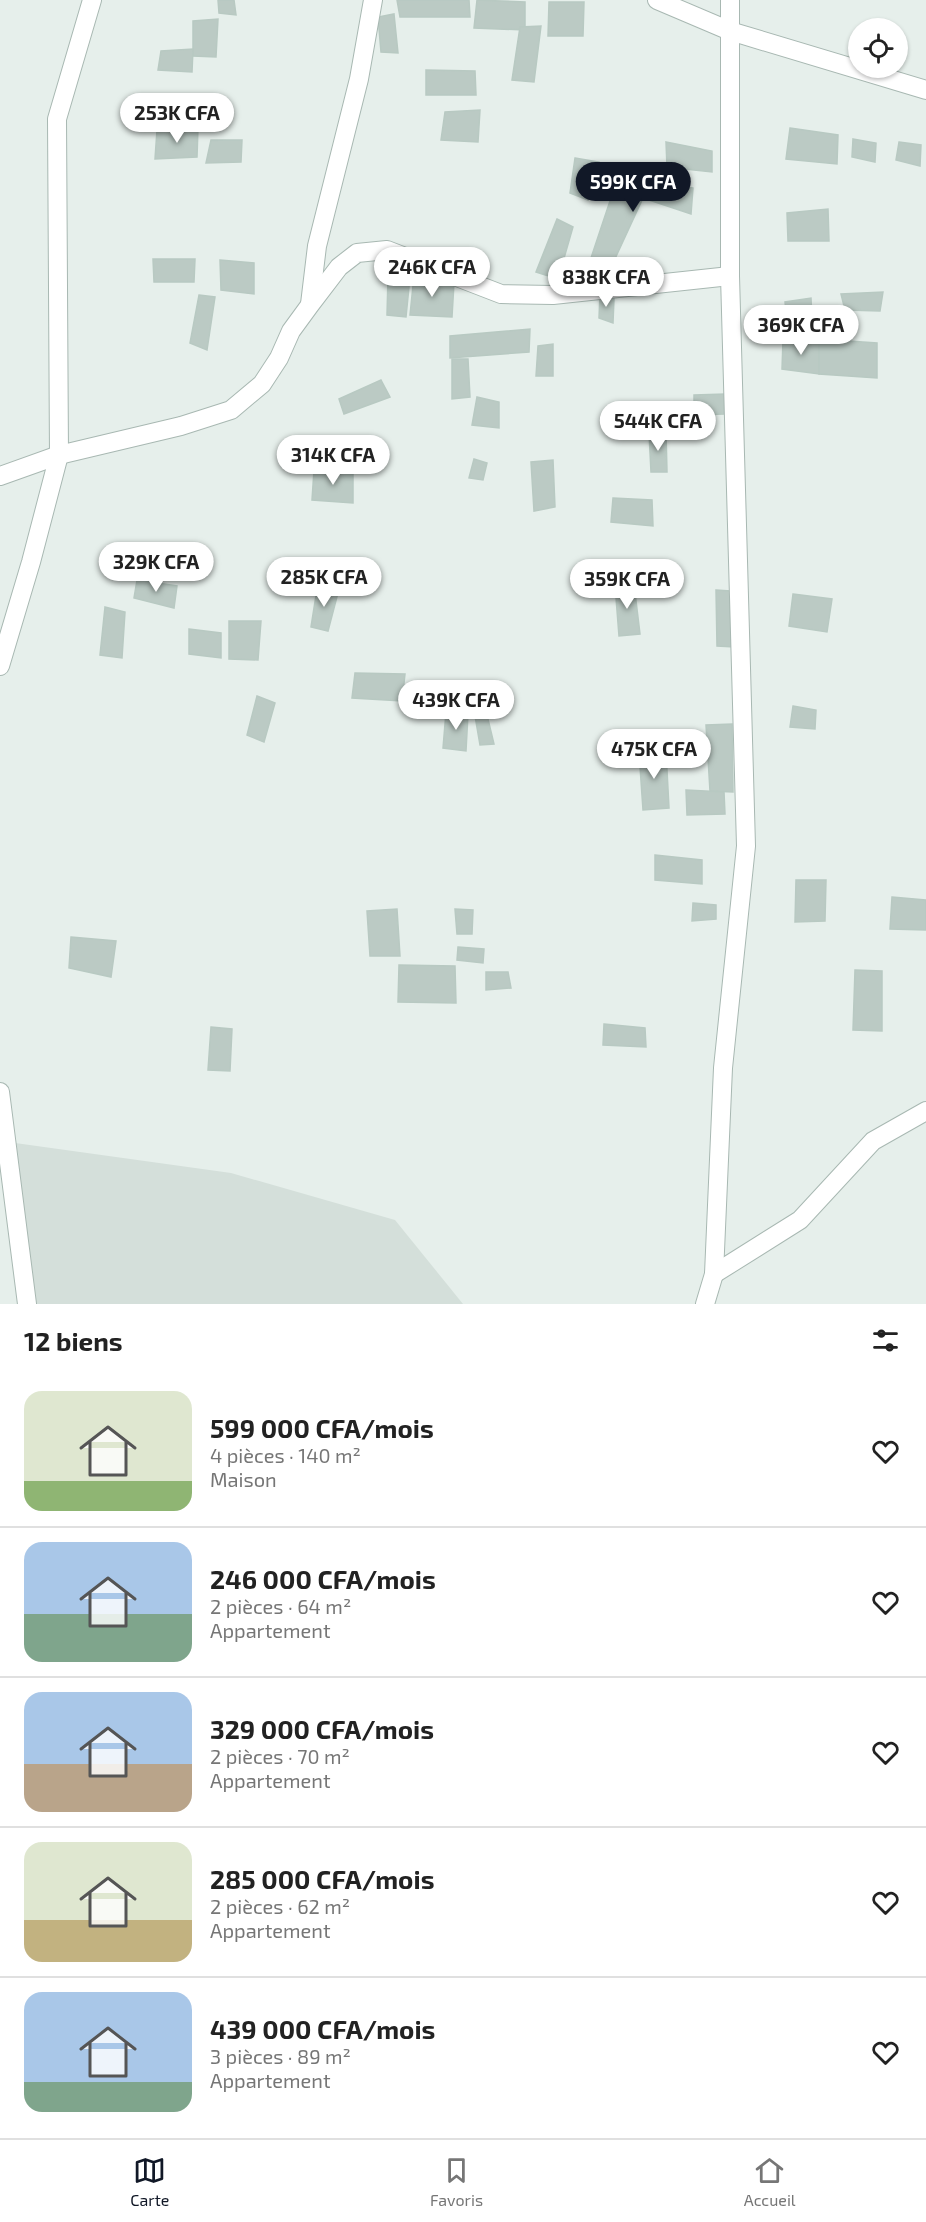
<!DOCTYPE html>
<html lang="fr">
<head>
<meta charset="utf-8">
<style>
	body { margin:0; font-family:"Exo 2",sans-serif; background:#f2f2f2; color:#222; height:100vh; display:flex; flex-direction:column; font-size:22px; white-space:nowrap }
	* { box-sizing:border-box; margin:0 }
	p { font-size:20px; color:#767676 }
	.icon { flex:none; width:33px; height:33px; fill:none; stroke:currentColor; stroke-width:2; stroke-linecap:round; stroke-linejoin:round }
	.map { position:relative; height:1304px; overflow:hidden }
	.panel { display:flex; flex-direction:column; background:#fff; flex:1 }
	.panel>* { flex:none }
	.controls { position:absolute; left:848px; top:18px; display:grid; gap:12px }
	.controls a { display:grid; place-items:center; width:60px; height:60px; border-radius:50%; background:#fff; box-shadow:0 2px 4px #0004; font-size:30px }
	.price { position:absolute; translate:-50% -51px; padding:0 14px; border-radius:21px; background:#fff; color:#222; font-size:20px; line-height:39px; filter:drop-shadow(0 2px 3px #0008) }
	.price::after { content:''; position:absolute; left:50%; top:36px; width:18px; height:14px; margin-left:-9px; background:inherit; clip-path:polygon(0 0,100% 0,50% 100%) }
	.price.selected { background:#111827; color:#fff }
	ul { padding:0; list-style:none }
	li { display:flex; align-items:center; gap:18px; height:150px; padding:0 24px }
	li+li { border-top:2px solid #e0e0e0 }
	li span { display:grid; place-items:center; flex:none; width:168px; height:120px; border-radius:18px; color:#555 }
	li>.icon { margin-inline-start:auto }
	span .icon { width:72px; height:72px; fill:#fffc; stroke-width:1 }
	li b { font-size:26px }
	h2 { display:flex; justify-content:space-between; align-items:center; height:72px; padding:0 24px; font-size:26px }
	.dock { display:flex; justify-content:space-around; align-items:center; height:84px; border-top:2px solid #e0e0e0; background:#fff; font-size:16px; color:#767676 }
	.dock a { display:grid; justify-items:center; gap:3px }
	.dock .selected { color:#111827 }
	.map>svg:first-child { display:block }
	.built { fill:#d4dfda }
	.building { fill:#bbcac4; stroke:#b8c9c2; stroke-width:1.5 }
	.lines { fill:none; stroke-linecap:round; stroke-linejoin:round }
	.minor-casing { stroke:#a8b8b2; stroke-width:20 }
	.minor { stroke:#fff; stroke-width:18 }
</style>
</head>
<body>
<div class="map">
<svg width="926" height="1304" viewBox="0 0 926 1304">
	<rect width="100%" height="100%" fill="#e6efeb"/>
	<path class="built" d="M 8,1142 L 231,1173 L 395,1220 L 463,1304 L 32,1304 Z"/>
	<g class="building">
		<path d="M 218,0 L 234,0 L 236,15 L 219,13 Z"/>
		<path d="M 397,0 L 469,0 L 470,17 L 400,17 Z"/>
		<path d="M 477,0 L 525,2 L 525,30 L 474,28 Z"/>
		<path d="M 549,2 L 584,2 L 583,36 L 548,36 Z"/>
		<path d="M 394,14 L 398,53 L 381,52 L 378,17 Z"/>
		<path d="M 218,19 L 216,57 L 193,56 L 193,21 Z"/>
		<path d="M 541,26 L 534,82 L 512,80 L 520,27 Z"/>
		<path d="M 193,49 L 192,72 L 158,70 L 161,51 Z"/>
		<path d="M 426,70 L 475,71 L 476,95 L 426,95 Z"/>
		<path d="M 480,110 L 478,142 L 441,140 L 445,112 Z"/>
		<path d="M 198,128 L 197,157 L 155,159 L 157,130 Z"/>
		<path d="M 790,128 L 838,135 L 837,164 L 786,159 Z"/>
		<path d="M 853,139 L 876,143 L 875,162 L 852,157 Z"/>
		<path d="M 211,140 L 242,140 L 241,162 L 206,163 Z"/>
		<path d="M 666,142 L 712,151 L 712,172 L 667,167 Z"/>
		<path d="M 899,142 L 921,145 L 920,166 L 896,160 Z"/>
		<path d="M 575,158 L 599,162 L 588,200 L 570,193 Z"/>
		<path d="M 620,171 L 693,188 L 691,214 L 643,198 L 607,276 L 587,270 Z"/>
		<path d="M 828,209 L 829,241 L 788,241 L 787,213 Z"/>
		<path d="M 557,219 L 573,227 L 558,279 L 536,272 Z"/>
		<path d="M 153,259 L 195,259 L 194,282 L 154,282 Z"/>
		<path d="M 220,260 L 254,263 L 254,294 L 221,290 Z"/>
		<path d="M 414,276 L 454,283 L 452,317 L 410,315 Z"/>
		<path d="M 388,277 L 410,277 L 406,317 L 387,315 Z"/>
		<path d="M 883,292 L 880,311 L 845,310 L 841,294 Z"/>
		<path d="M 600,294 L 614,299 L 613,323 L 599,318 Z"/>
		<path d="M 199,295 L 215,297 L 207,350 L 190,343 Z"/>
		<path d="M 811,298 L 812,319 L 787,321 L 785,302 Z"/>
		<path d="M 530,329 L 529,352 L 450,358 L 450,336 Z"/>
		<path d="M 819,339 L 819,374 L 782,369 L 783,340 Z"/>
		<path d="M 819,339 L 877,343 L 877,378 L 819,374 Z"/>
		<path d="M 553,344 L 553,376 L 536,376 L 538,346 Z"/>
		<path d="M 452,359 L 468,359 L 470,397 L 452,399 Z"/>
		<path d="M 381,380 L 390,397 L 344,414 L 339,399 Z"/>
		<path d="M 725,394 L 724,414 L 694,415 L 694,395 Z"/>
		<path d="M 477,397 L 499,402 L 499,428 L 472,425 Z"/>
		<path d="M 637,409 L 647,410 L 647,424 L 637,422 Z"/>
		<path d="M 629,414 L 630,436 L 612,435 L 610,417 Z"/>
		<path d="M 666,431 L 667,472 L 651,472 L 649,433 Z"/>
		<path d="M 474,459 L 487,463 L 483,480 L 469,478 Z"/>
		<path d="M 553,460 L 555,507 L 534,511 L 531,462 Z"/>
		<path d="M 314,470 L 353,472 L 353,503 L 312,500 Z"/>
		<path d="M 613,498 L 652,500 L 653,526 L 611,522 Z"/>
		<path d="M 137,580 L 177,586 L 174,608 L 134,598 Z"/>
		<path d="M 634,584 L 640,634 L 619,636 L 615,585 Z"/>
		<path d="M 317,589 L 339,589 L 328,631 L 311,627 Z"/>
		<path d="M 716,590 L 730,591 L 734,647 L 717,646 Z"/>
		<path d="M 793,594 L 832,599 L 827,632 L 789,626 Z"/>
		<path d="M 105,607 L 125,612 L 122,658 L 100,655 Z"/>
		<path d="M 229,621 L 261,621 L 258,660 L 229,659 Z"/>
		<path d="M 189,629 L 221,633 L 221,658 L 189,654 Z"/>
		<path d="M 355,673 L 405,674 L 402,701 L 352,698 Z"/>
		<path d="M 257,696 L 275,703 L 264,742 L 247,735 Z"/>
		<path d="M 793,706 L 816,710 L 815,729 L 790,727 Z"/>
		<path d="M 446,712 L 468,714 L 466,751 L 443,748 Z"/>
		<path d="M 487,715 L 494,744 L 480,745 L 475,716 Z"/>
		<path d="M 732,724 L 733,792 L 710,791 L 706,725 Z"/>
		<path d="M 666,751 L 669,808 L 643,810 L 639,752 Z"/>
		<path d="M 686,790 L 724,792 L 725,814 L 687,815 Z"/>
		<path d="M 655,855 L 702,860 L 702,884 L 655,880 Z"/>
		<path d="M 796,880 L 826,880 L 825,921 L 795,922 Z"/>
		<path d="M 892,897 L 926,900 L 926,930 L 890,929 Z"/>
		<path d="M 693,903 L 716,905 L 716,919 L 692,921 Z"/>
		<path d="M 397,909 L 400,956 L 370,956 L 367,911 Z"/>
		<path d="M 455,909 L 473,910 L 472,934 L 457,934 Z"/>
		<path d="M 71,937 L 116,941 L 111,977 L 69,968 Z"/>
		<path d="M 458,947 L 484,949 L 483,963 L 457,960 Z"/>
		<path d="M 399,965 L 455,966 L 456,1003 L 398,1002 Z"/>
		<path d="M 855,970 L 882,971 L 882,1031 L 853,1030 Z"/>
		<path d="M 486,972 L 508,972 L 511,988 L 486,990 Z"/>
		<path d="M 604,1024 L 645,1028 L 646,1047 L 603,1045 Z"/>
		<path d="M 211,1027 L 232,1029 L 230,1071 L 208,1070 Z"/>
	</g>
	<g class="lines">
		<g class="minor-casing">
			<g id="minor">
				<path d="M 657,0 L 730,31 L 926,90"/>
				<path d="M 310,304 L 317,246 L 359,79 L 373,0"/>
				<path d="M 0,476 L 59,455 L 181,426 L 231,410 L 262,384 L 279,358 L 291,331 L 310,305 L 339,267 L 357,253 L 387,250 L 501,294 L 553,295 L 730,276"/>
				<path d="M 0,666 L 31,562 L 59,455 L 57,119 L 92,0"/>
				<path d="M 0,1092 L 27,1304"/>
				<path d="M 714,1274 L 800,1220 L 873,1141 L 926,1111"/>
				<path d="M 705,1304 L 714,1274 L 723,1068 L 746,846 L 730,276 L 730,0"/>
			</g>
		</g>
		<use href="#minor" class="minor"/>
	</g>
</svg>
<div class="controls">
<a><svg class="icon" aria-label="locate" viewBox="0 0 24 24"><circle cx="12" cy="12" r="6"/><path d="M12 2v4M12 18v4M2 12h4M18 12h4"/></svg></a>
</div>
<b class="price" style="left:177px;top:144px">253K CFA</b>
<b class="price selected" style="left:633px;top:213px">599K CFA</b>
<b class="price" style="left:432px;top:298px">246K CFA</b>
<b class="price" style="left:606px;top:308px">838K CFA</b>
<b class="price" style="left:801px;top:356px">369K CFA</b>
<b class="price" style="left:658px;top:452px">544K CFA</b>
<b class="price" style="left:333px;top:486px">314K CFA</b>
<b class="price" style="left:156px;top:593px">329K CFA</b>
<b class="price" style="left:324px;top:608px">285K CFA</b>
<b class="price" style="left:627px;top:610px">359K CFA</b>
<b class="price" style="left:456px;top:731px">439K CFA</b>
<b class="price" style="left:654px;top:780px">475K CFA</b>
</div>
<section class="panel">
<h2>12 biens<svg class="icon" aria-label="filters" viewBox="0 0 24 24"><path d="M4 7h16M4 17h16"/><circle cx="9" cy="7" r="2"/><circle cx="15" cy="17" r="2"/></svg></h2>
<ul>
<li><span style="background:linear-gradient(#dfe7d0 75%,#8fb573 0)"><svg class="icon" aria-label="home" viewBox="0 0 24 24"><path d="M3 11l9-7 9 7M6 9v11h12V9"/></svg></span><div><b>599 000 CFA/mois</b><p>4 pièces · 140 m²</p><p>Maison</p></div><svg class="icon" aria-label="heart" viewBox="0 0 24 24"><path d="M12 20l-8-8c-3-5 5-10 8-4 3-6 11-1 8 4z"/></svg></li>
<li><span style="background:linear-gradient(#a9c7e8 60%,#7fa58c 0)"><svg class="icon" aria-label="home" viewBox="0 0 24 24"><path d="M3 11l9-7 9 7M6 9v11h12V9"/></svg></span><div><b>246 000 CFA/mois</b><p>2 pièces · 64 m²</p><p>Appartement</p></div><svg class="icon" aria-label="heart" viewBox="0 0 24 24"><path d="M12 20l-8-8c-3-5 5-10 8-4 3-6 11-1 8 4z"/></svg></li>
<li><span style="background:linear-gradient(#a9c7e8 60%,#b9a48a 0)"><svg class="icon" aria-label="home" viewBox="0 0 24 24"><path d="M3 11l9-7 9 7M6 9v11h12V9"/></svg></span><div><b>329 000 CFA/mois</b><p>2 pièces · 70 m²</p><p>Appartement</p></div><svg class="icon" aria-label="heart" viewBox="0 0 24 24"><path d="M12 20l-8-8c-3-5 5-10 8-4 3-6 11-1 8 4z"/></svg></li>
<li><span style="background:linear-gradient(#dfe7d0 65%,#c2b280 0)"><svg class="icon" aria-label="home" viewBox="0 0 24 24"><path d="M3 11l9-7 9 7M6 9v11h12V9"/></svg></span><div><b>285 000 CFA/mois</b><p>2 pièces · 62 m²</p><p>Appartement</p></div><svg class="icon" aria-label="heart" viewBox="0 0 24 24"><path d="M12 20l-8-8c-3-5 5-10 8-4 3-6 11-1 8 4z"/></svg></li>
<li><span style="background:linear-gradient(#a9c7e8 75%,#7fa58c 0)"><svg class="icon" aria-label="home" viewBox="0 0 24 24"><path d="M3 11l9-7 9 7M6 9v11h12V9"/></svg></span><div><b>439 000 CFA/mois</b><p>3 pièces · 89 m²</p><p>Appartement</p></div><svg class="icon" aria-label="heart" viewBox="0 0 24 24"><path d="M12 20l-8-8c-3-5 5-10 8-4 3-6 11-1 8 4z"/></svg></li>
</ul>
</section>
<nav class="dock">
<a class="selected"><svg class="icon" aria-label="map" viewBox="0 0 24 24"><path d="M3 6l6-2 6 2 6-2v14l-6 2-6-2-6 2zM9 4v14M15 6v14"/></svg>Carte</a>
<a><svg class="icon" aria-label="saved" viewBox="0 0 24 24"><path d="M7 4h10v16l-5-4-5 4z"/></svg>Favoris</a>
<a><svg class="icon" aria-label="home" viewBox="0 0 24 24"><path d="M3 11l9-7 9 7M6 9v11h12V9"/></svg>Accueil</a>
</nav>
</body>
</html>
